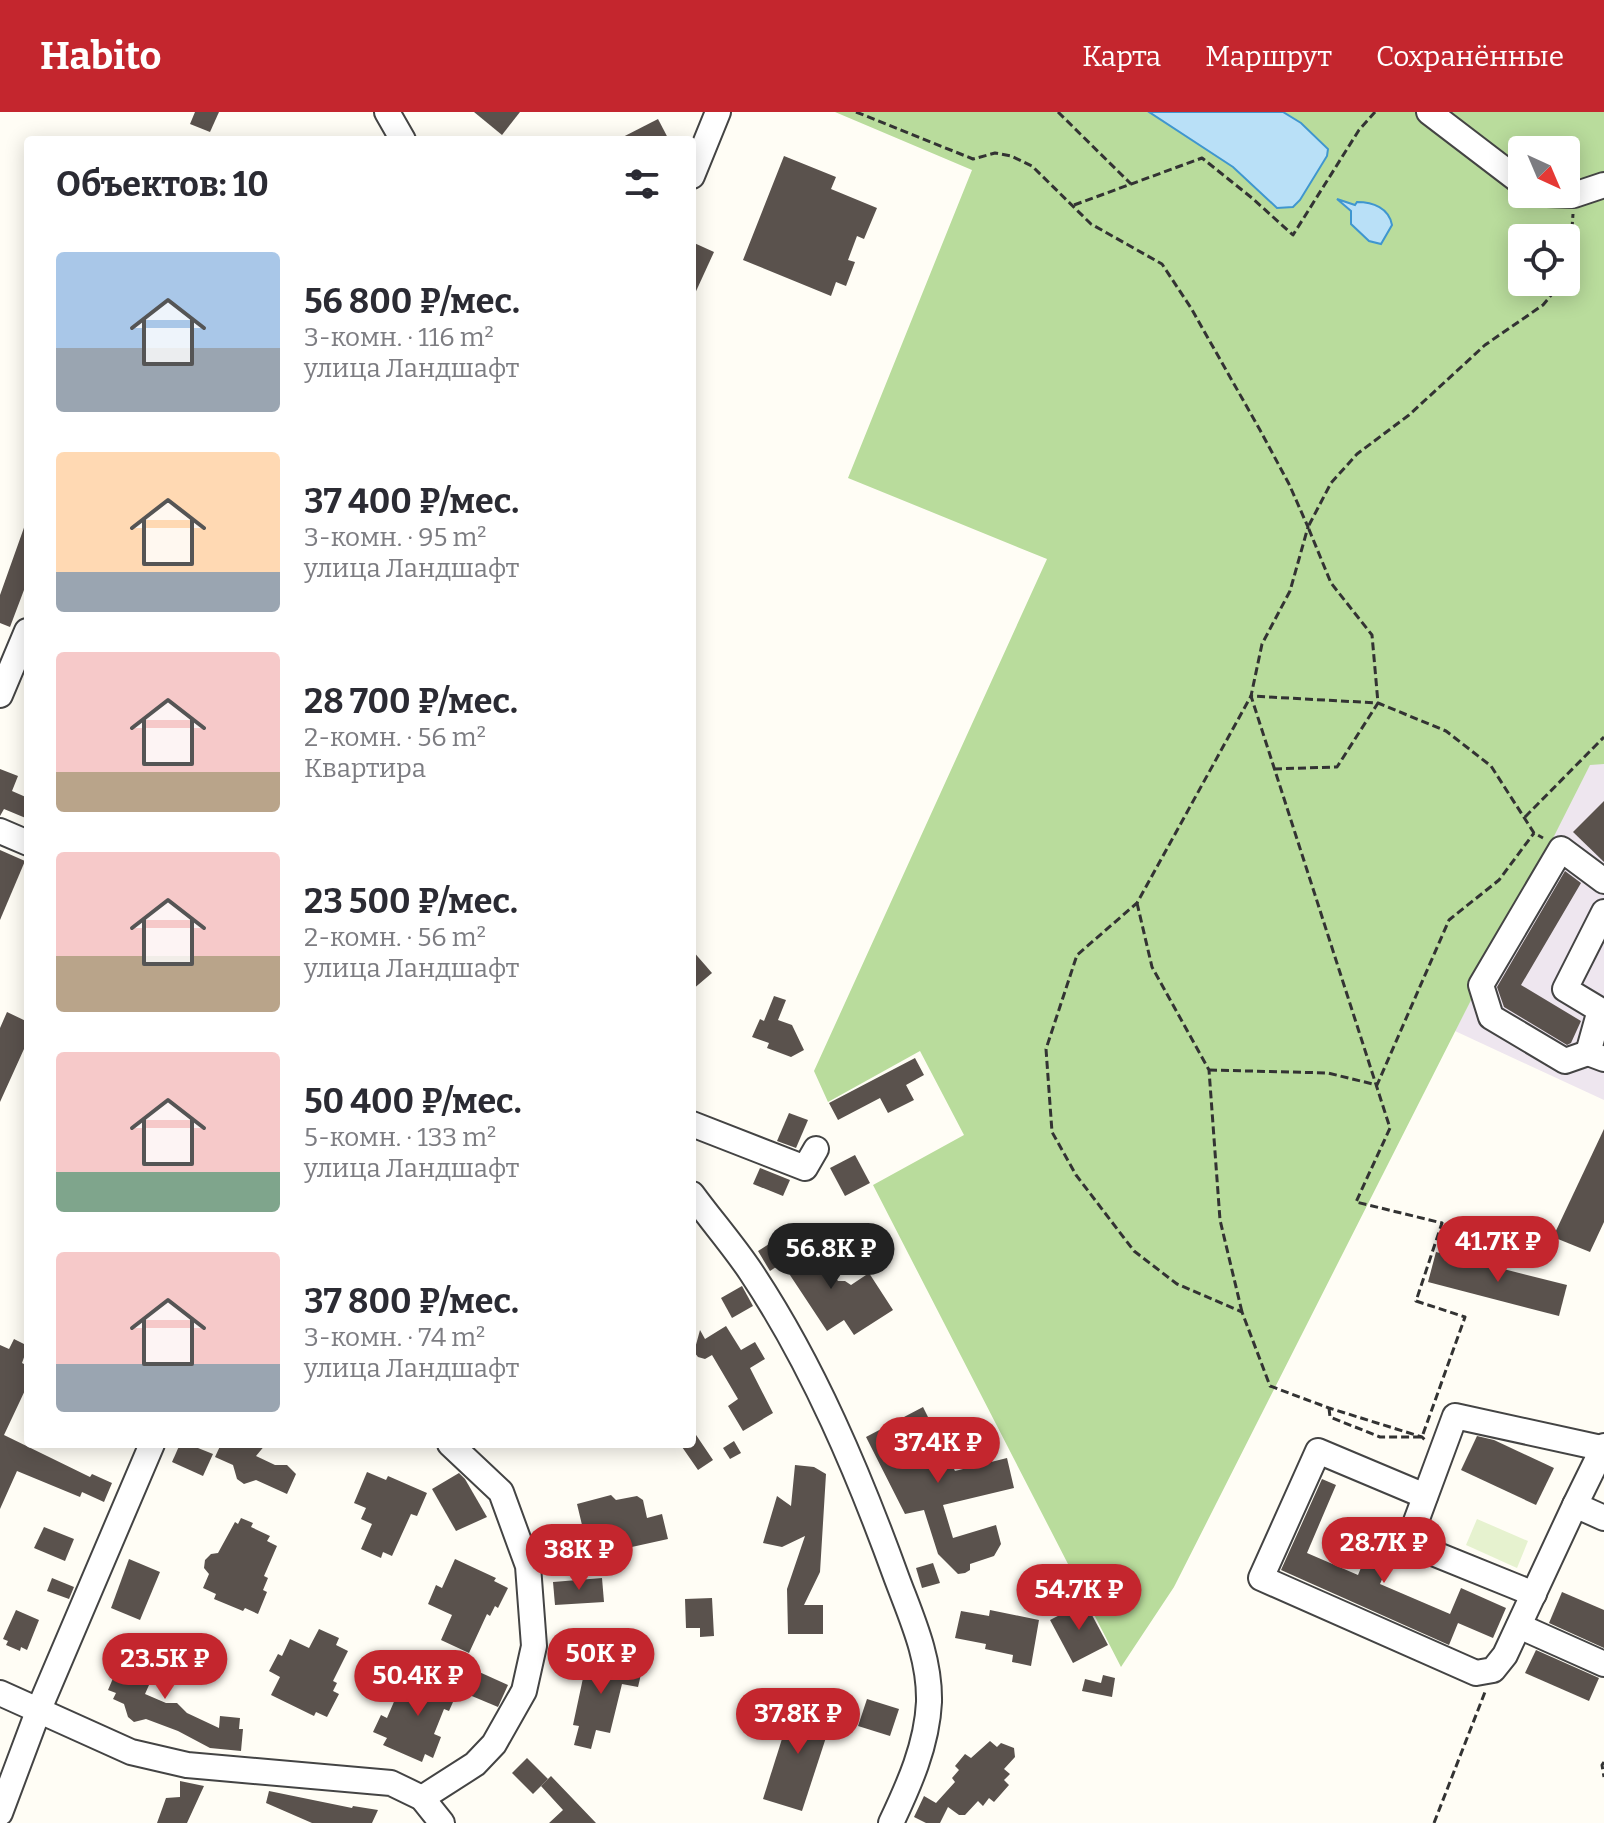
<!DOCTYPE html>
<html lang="ru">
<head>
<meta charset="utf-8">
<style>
	body { margin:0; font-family:Bitter,serif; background:#f7f7f7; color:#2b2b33; height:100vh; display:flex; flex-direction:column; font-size:30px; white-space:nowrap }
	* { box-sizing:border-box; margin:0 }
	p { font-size:26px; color:#7c7c81 }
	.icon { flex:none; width:44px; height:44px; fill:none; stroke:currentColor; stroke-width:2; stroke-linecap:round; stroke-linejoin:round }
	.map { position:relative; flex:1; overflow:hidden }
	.sheet { position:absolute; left:24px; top:24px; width:672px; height:1312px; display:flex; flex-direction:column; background:#fff; border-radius:8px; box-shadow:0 4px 20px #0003 }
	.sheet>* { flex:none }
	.needle { width:52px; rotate:136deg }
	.controls { position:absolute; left:1508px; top:24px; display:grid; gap:16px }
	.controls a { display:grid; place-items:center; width:72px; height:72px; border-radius:8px; background:#fff; box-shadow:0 4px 20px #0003; font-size:40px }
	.price { position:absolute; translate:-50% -68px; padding:0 18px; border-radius:28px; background:#c4262e; color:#fff; font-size:26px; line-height:52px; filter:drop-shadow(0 2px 4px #0008) }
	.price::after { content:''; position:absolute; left:50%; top:48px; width:24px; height:18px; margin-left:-12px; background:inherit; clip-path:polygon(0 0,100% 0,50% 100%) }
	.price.selected { background:#222; color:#fff }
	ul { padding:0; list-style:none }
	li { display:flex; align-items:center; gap:24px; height:200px; padding:0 32px }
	li span { display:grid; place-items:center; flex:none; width:224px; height:160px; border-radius:8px; color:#555 }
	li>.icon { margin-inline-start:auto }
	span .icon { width:96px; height:96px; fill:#fffc; stroke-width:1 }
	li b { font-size:34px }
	h2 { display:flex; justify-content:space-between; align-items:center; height:96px; padding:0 32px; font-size:34px }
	header { display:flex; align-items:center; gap:48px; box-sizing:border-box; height:112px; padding:0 40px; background:#c4262e; color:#fff }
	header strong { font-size:38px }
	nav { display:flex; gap:44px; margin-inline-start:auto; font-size:28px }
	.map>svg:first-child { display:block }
	.industrial { fill:#eee6ef }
	.forest { fill:#b9dc9c; fill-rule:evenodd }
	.pitch { fill:#e6f2cf }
	.water { fill:#b9e0f7; stroke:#3f96cf; stroke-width:2 }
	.building { fill:#5a524d }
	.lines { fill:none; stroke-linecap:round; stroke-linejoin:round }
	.minor-casing { stroke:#444; stroke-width:28 }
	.path { stroke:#333; stroke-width:3; stroke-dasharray:8 4; stroke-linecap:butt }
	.minor { stroke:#fff; stroke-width:24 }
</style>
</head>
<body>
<header>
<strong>Habito</strong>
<nav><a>Карта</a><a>Маршрут</a><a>Сохранённые</a></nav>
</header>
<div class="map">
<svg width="1604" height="1711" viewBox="0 0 1604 1711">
	<rect width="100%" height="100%" fill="#fffdf5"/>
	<path class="industrial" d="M 1590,652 L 1604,652 L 1604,988 L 1455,919 Z"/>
	<path class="forest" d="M 835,0 L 1604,0 L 1604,652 L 1590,653 L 1174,1475 L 1121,1555 L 873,1073 L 964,1023 L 920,939 L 828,990 L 814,959 L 1047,447 L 848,366 L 972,58 ZM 1522,38 L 1566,38 L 1566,82 L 1522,82 ZM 1522,126 L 1566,126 L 1566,170 L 1522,170 Z"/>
	<path class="pitch" d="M 1477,1407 L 1528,1429 L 1517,1456 L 1466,1433 Z"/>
	<g class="water">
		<path d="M 1149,0 L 1283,0 L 1301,11 L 1328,37 L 1327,44 L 1300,88 L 1293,95 L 1277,96 L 1233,55 Z"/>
		<path d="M 1337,87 L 1355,93 L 1357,90 C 1373,90 1389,96 1392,113 L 1381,132 L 1369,129 L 1351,112 L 1351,99 Z"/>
	</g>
	<g class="building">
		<path d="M 195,0 L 219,0 L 210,20 L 190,12 Z"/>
		<path d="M 474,0 L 520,0 L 502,23 Z"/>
		<path d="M 658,7 L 669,28 L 617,28 Z"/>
		<path d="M 784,44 L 836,65 L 831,77 L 877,96 L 864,127 L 857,124 L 848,148 L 855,150 L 846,174 L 836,170 L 831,184 L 743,148 Z"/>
		<path d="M 692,130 L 714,140 L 692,188 Z"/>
		<path d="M 26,410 L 28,479 L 24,478 L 10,515 L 0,511 L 0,483 Z"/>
		<path d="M 0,657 L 18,664 L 12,679 L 28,686 L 28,707 L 4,697 L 0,704 Z"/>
		<path d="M 1604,689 L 1604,750 L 1573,720 Z"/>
		<path d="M 0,738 L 25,749 L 0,808 Z"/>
		<path d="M 1565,759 L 1581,771 L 1521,873 L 1581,909 L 1571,931 L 1567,933 L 1504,895 L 1497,875 Z"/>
		<path d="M 692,838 L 712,861 L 692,878 Z"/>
		<path d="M 774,884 L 786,888 L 778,908 L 792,913 L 804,938 L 791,945 L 767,936 L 769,931 L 752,925 L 760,907 L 764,909 Z"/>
		<path d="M 7,900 L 28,910 L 28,939 L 24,937 L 0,990 L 0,916 Z"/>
		<path d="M 915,946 L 924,963 L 906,973 L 914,988 L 888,1001 L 880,986 L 838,1008 L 829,991 Z"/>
		<path d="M 789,1001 L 808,1008 L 796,1036 L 777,1029 Z"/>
		<path d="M 1604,1017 L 1604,1110 L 1590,1140 L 1553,1125 Z"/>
		<path d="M 855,1043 L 870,1071 L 845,1084 L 830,1056 Z"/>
		<path d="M 760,1056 L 790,1068 L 783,1084 L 753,1072 Z"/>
		<path d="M 780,1125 L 801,1157 L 821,1144 L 838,1169 L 845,1169 L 851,1173 L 869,1161 L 893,1198 L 854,1223 L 844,1208 L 827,1219 L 782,1151 L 770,1159 L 758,1139 Z"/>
		<path d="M 1436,1140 L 1567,1173 L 1559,1204 L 1428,1170 Z"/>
		<path d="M 742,1174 L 753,1194 L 732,1206 L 721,1186 Z"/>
		<path d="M 726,1214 L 741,1238 L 755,1230 L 765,1247 L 750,1256 L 773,1301 L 743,1319 L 728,1294 L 738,1287 L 712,1243 L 705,1247 L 698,1245 L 694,1240 L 700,1218 L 705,1227 Z"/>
		<path d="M 14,1227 L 28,1234 L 22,1251 L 28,1254 L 28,1272 L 4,1323 L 90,1365 L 92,1362 L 112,1371 L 104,1390 L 82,1380 L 80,1385 L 17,1359 L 0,1397 L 0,1233 L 9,1237 Z"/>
		<path d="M 923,1295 L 955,1359 L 1007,1346 L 1014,1376 L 943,1393 L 953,1426 L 996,1413 L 1001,1432 L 994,1444 L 970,1452 L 970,1458 L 965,1461 L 958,1462 L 938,1442 L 924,1398 L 905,1402 L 866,1325 Z"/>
		<path d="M 692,1317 L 713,1348 L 698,1358 L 680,1332 L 692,1332 Z"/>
		<path d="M 1477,1324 L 1494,1328 L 1554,1356 L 1536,1393 L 1461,1358 Z"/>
		<path d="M 734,1329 L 741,1341 L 730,1347 L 723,1336 Z"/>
		<path d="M 180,1332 L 188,1332 L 213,1342 L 203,1364 L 172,1350 Z"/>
		<path d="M 221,1332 L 266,1332 L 256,1344 L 275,1353 L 287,1353 L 296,1362 L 287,1382 L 256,1368 L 244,1372 L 237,1367 L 233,1353 L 215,1345 Z"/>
		<path d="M 795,1353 L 814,1355 L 826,1362 L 820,1460 L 804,1493 L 823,1493 L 823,1522 L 788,1522 L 787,1477 L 805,1424 L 782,1435 L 763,1431 L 777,1384 L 791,1394 Z"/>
		<path d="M 367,1360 L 386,1368 L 388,1364 L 427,1381 L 417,1404 L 411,1402 L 392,1444 L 383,1440 L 381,1446 L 361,1437 L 372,1412 L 361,1407 L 366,1396 L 354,1391 Z"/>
		<path d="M 459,1361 L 465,1367 L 487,1405 L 456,1419 L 432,1377 Z"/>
		<path d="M 1322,1367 L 1336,1373 L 1307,1441 L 1358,1463 L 1372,1429 L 1395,1438 L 1380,1472 L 1450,1502 L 1461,1476 L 1506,1496 L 1493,1526 L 1458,1511 L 1449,1533 L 1281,1458 Z"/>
		<path d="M 611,1383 L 616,1388 L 637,1384 L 643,1388 L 647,1406 L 662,1402 L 668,1427 L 600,1442 L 594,1419 L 589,1420 L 587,1412 L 582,1413 L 577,1392 Z"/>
		<path d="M 241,1406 L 253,1411 L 251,1415 L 270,1424 L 267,1429 L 277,1434 L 264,1464 L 268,1466 L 263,1478 L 267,1480 L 258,1502 L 245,1496 L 243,1499 L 214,1487 L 216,1482 L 203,1476 L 209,1462 L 204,1456 L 205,1448 L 211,1442 L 218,1441 L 235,1410 L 238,1412 Z"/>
		<path d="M 44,1415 L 74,1427 L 65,1449 L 34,1436 Z"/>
		<path d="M 129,1447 L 160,1460 L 140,1508 L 111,1496 Z"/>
		<path d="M 455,1447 L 496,1466 L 494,1469 L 508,1476 L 498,1496 L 495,1494 L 490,1504 L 487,1502 L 469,1541 L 441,1528 L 452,1503 L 428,1492 L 436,1473 L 442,1476 Z"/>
		<path d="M 933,1451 L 940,1471 L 922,1476 L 916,1456 Z"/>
		<path d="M 52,1466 L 74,1475 L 69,1487 L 47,1479 Z"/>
		<path d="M 602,1466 L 604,1490 L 555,1493 L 553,1470 Z"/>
		<path d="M 1562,1480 L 1604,1498 L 1604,1536 L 1549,1511 Z"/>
		<path d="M 712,1486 L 714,1524 L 700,1525 L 700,1516 L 686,1516 L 685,1487 Z"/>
		<path d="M 1085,1490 L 1108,1533 L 1073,1551 L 1050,1508 Z"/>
		<path d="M 16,1498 L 39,1508 L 27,1538 L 21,1535 L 20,1539 L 6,1533 L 8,1529 L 3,1527 Z"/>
		<path d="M 990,1498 L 1039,1508 L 1031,1554 L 1012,1550 L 1013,1543 L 985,1537 L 986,1532 L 955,1526 L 961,1499 L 989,1504 Z"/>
		<path d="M 319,1517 L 339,1526 L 336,1533 L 348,1539 L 333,1569 L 337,1571 L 333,1579 L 339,1582 L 327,1605 L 316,1600 L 314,1604 L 271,1583 L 280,1565 L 269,1559 L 278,1542 L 282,1544 L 290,1527 L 309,1536 Z"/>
		<path d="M 132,1522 L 156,1533 L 153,1540 L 162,1544 L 145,1582 L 166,1591 L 177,1591 L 187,1601 L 219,1616 L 220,1604 L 240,1606 L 239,1617 L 243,1617 L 241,1639 L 210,1636 L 178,1619 L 146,1607 L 134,1610 L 128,1605 L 124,1592 L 113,1587 L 116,1581 L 108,1578 Z"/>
		<path d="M 589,1538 L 614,1543 L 612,1551 L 642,1558 L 638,1575 L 622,1572 L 610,1621 L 596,1618 L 591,1637 L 574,1633 L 579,1614 L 573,1613 Z"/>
		<path d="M 1536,1538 L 1599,1566 L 1589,1589 L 1525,1561 Z"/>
		<path d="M 432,1559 L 461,1572 L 449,1599 L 444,1597 L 434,1622 L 441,1625 L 433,1646 L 425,1642 L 422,1650 L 383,1633 L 387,1626 L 373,1620 L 381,1603 L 387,1606 L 399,1578 L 420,1587 Z"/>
		<path d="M 477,1559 L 508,1573 L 498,1595 L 467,1582 Z"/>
		<path d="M 1103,1563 L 1115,1566 L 1112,1585 L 1082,1579 L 1085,1567 L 1101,1571 Z"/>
		<path d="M 867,1587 L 899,1597 L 890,1624 L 858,1614 Z"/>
		<path d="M 794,1589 L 834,1601 L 802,1699 L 763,1687 Z"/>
		<path d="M 990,1629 L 997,1635 L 1001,1631 L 1014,1636 L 1015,1645 L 1004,1657 L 1010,1662 L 1004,1668 L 1009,1673 L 994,1690 L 989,1686 L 983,1694 L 978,1689 L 965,1703 L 959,1703 L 948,1695 L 940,1711 L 926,1711 L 914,1705 L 924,1684 L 936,1691 L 955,1670 L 952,1666 L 959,1658 L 955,1654 L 965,1642 L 971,1646 Z"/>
		<path d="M 527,1646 L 548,1667 L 533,1682 L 512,1661 Z"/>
		<path d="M 551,1664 L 596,1711 L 549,1711 L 563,1698 L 541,1674 Z"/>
		<path d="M 180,1669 L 204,1674 L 187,1711 L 157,1711 L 166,1686 L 180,1685 Z"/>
		<path d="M 269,1679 L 352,1696 L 353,1694 L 378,1698 L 372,1711 L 312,1711 L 266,1691 Z"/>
	</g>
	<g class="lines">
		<g class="minor-casing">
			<g id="minor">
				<path d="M 387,0 L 403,28"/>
				<path d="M 1429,0 L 1522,71"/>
				<path d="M 692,64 L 718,0"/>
				<path d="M 1547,82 L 1574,83 L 1604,73"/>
				<path d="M 0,583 L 27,519"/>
				<path d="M 0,719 L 28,731"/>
				<path d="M 1604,800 L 1565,877 L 1600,898 L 1588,941 L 1604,947"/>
				<path d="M 1588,941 L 1565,949 L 1491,905 L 1481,873 L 1561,737 L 1604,769"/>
				<path d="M 692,1012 L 805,1056 L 816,1037"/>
				<path d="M 692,1082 C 711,1108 733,1133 751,1160 C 813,1253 859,1362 897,1467 C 912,1507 930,1546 929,1590 C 927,1633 909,1673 891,1711"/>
				<path d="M 1604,1334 L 1575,1393 L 1604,1406"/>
				<path d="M 1425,1384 L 1318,1339 L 1261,1466 L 1476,1561 L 1493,1558 L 1505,1543 L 1575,1393"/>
				<path d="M 1534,1482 L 1408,1431 L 1455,1304 L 1601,1336"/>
				<path d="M 1519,1514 L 1604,1552"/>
				<path d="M 0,1581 L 131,1640 L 187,1653 L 391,1671 L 422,1686 L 442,1711"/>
				<path d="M 422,1686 L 475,1652 L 494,1632 L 524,1579 L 534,1534 L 528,1454 L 501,1380 L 450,1332"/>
				<path d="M 0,1701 L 39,1597 L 152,1332"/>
			</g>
		</g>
		<g class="path">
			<path d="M 856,0 L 973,47 L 995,41 L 1011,44 L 1032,54 L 1091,112 L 1162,152 L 1191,196 L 1260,318 L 1289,372 L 1308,415 L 1290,479 L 1262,532 L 1251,584 L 1137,791 L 1077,843 L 1046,937 L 1052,1020 L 1076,1063 L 1134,1139 L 1177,1172 L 1242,1200 L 1270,1274 L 1329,1296 L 1422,1325 L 1427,1330"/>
			<path d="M 1058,0 L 1131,72"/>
			<path d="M 1074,93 L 1202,46 L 1252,86 L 1293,123 L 1359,18 L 1375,0"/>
			<path d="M 1566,165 L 1569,160 L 1573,102"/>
			<path d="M 1274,657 L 1337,655 L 1378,591 L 1372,523 L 1331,471 L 1308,415 L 1331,371 L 1357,342 L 1409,303 L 1485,233 L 1543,193 L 1562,170"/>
			<path d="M 1525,705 L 1604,625"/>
			<path d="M 1137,791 L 1152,855 L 1209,958 L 1220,1108 L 1242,1200"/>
			<path d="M 1209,958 L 1328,961 L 1377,973 L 1449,808 L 1499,768 L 1534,721"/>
			<path d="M 1329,1296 L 1330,1305 L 1380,1325 L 1422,1325 L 1465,1205 L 1416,1189 L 1442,1111 L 1356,1090 L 1390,1016 L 1251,584 L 1378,591 L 1446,619 L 1491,654 L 1534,721 L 1543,726"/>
			<path d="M 1604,1650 L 1602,1653 L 1604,1665"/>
			<path d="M 1434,1711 L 1485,1580"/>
		</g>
		<use href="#minor" class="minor"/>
	</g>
</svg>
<div class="controls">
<a><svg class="needle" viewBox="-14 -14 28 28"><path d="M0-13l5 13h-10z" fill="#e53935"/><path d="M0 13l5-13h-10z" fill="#7c7c81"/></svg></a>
<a><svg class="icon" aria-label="locate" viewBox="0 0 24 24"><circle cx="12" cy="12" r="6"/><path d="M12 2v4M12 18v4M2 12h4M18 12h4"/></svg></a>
</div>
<b class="price" style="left:1498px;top:1172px">41.7K ₽</b>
<b class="price selected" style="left:831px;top:1179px">56.8K ₽</b>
<b class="price" style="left:938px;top:1373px">37.4K ₽</b>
<b class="price" style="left:1384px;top:1473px">28.7K ₽</b>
<b class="price" style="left:579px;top:1480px">38K ₽</b>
<b class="price" style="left:1079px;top:1520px">54.7K ₽</b>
<b class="price" style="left:601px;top:1584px">50K ₽</b>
<b class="price" style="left:165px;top:1589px">23.5K ₽</b>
<b class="price" style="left:418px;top:1606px">50.4K ₽</b>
<b class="price" style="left:798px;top:1644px">37.8K ₽</b>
<section class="sheet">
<h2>Объектов: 10<svg class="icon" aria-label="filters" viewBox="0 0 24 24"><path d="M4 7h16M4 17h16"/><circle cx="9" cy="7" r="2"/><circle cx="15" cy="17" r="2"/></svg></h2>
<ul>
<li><span style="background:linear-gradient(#a9c7e8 60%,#9aa5b1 0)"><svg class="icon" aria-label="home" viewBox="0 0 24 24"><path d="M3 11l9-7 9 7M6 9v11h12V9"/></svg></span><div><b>56 800 ₽/мес.</b><p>3-комн. · 116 m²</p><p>улица Ландшафт</p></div></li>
<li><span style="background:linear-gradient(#ffd9b3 75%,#9aa5b1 0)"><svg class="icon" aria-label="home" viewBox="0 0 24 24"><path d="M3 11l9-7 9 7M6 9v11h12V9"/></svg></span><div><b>37 400 ₽/мес.</b><p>3-комн. · 95 m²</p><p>улица Ландшафт</p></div></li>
<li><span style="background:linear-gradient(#f6c9c9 75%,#b9a48a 0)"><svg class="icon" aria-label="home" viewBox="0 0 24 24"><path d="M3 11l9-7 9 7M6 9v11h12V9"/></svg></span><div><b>28 700 ₽/мес.</b><p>2-комн. · 56 m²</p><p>Квартира</p></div></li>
<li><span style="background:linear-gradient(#f6c9c9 65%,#b9a48a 0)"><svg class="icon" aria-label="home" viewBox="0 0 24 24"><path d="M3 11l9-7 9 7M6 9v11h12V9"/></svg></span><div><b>23 500 ₽/мес.</b><p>2-комн. · 56 m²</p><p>улица Ландшафт</p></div></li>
<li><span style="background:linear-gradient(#f6c9c9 75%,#7fa58c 0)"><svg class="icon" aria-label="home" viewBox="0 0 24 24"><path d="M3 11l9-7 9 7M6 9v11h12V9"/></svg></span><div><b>50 400 ₽/мес.</b><p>5-комн. · 133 m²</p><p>улица Ландшафт</p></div></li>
<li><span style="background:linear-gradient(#f6c9c9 70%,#9aa5b1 0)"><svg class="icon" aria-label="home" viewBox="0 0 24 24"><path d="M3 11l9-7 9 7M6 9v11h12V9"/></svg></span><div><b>37 800 ₽/мес.</b><p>3-комн. · 74 m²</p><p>улица Ландшафт</p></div></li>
</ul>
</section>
</div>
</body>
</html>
